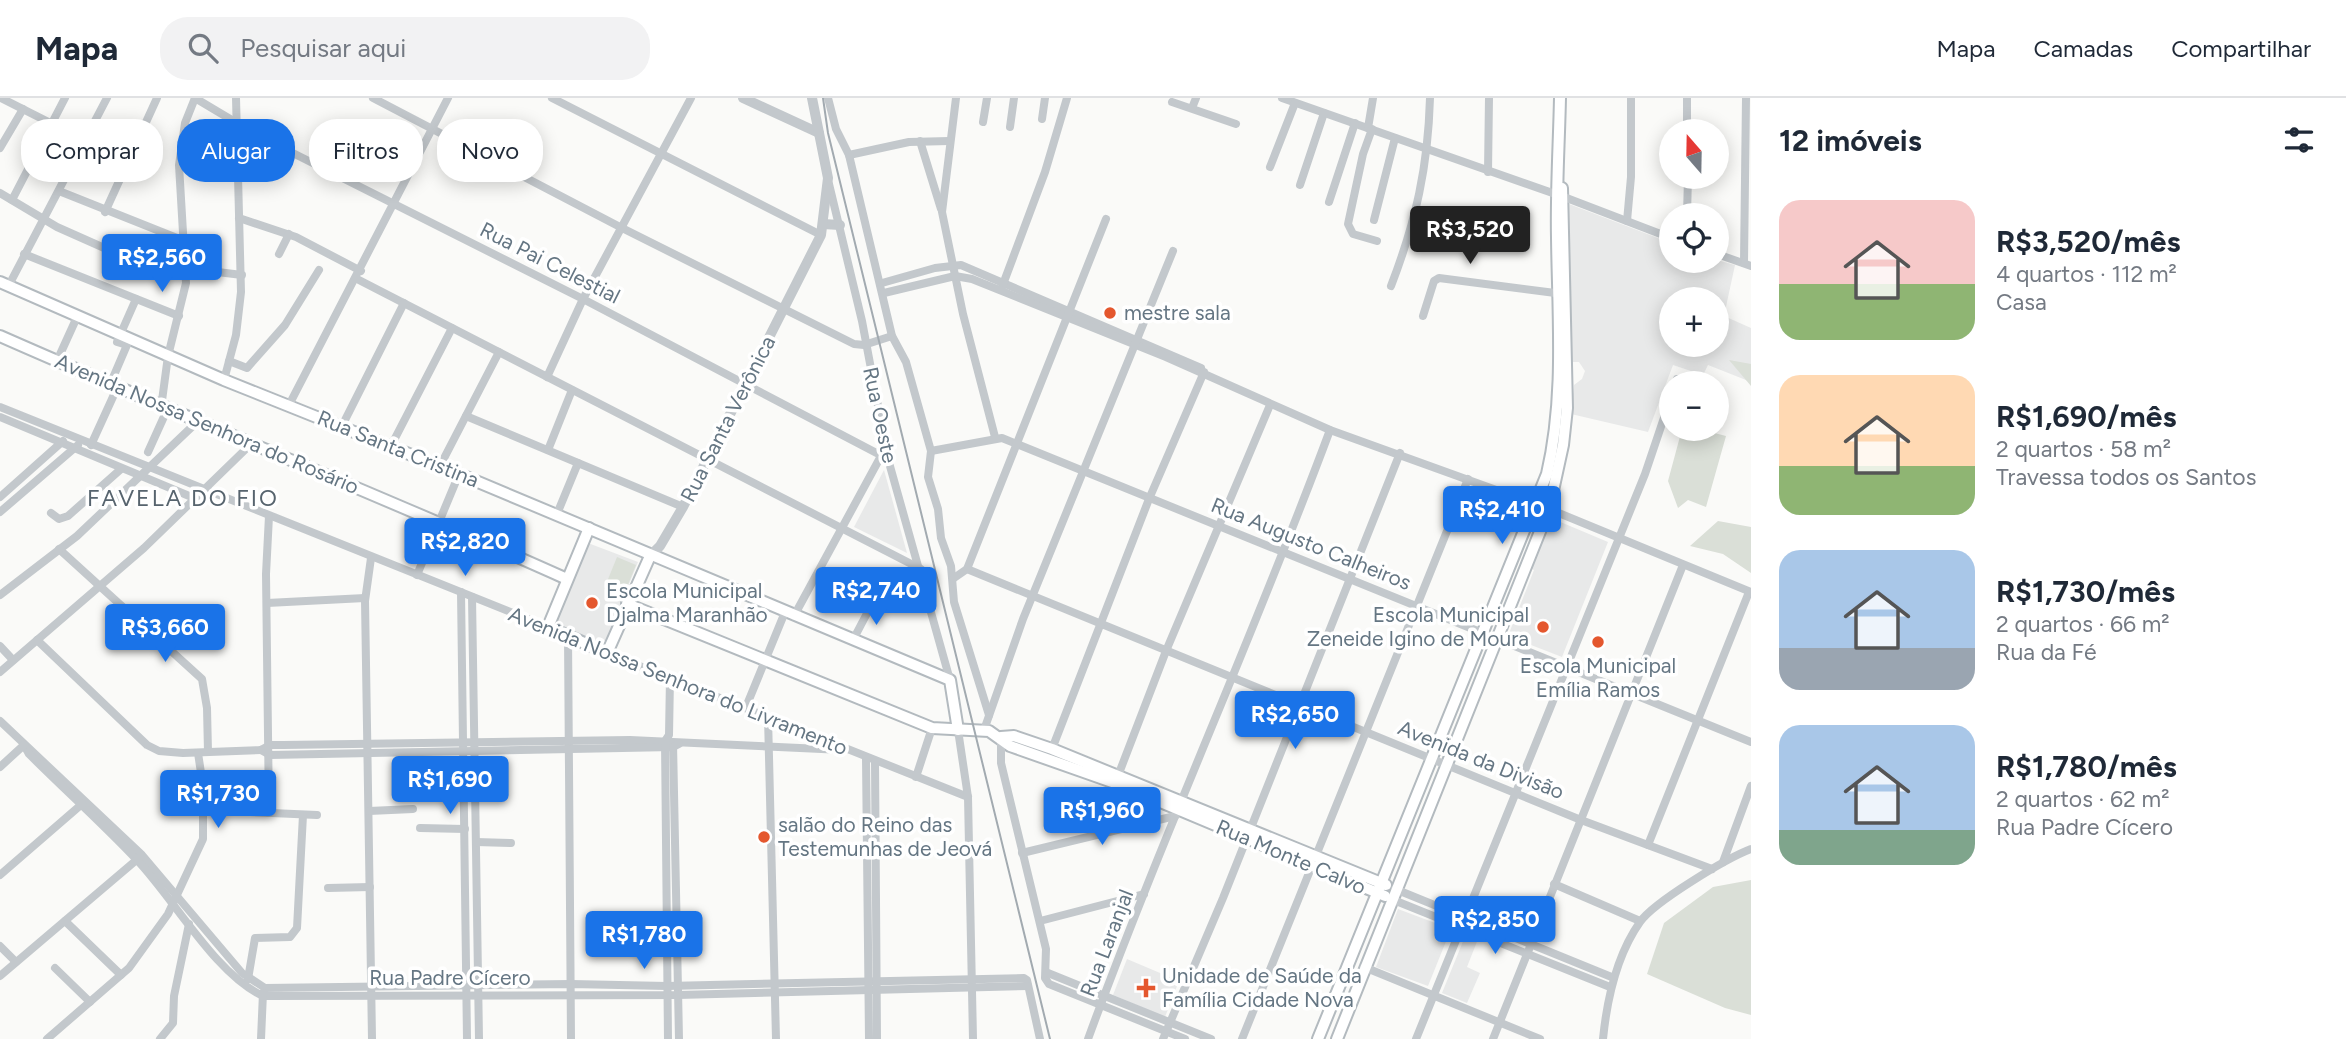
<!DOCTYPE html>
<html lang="pt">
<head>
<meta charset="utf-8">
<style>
	body { margin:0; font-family:Figtree,sans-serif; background:#f2f2f3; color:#1f2937; height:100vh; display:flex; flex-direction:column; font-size:26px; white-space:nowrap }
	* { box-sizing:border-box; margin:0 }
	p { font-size:23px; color:#747a83 }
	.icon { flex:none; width:38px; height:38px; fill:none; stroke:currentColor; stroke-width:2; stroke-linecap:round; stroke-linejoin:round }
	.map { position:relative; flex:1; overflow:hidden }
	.drawer { display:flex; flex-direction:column; background:#fff; width:595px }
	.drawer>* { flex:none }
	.top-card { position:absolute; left:21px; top:21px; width:665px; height:63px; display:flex; gap:14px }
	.needle { width:46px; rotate:340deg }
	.controls { position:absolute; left:1659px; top:21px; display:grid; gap:14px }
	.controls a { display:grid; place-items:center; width:70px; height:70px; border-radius:50%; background:#fff; box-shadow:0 4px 18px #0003; font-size:35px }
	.price { position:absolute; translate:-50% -60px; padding:0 16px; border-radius:7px; background:#1a73e8; color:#fff; font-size:23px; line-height:46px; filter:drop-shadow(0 2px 4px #0008) }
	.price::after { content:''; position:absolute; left:50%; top:42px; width:21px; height:16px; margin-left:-10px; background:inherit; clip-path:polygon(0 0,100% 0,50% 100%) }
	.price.on { background:#222; color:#fff }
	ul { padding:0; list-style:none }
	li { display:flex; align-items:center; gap:21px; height:175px; padding:0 28px }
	li span { display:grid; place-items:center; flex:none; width:196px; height:140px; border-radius:21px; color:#555 }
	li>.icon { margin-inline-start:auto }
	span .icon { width:84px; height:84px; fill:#fffc; stroke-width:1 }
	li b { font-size:30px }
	h2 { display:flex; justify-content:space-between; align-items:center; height:84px; padding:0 28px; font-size:30px }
	.pill { padding:0 24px; border-radius:28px; background:#fff; box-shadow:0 4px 18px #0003; font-size:24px; line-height:63px }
	.pill.on { background:#1a73e8; color:#fff }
	header { display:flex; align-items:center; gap:42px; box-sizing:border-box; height:98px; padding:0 35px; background:#fff; border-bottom:2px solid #e0e1e3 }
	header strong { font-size:33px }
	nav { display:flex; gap:38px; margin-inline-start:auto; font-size:24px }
	.search { width:490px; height:63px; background:#f2f2f3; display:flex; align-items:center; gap:18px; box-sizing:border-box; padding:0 24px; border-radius:28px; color:#747a83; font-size:26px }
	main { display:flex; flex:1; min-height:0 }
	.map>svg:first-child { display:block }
	.built { fill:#e8e9e9; fill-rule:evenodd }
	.green { fill:#dadfd7 }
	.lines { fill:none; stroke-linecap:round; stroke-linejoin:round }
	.secondary-casing { stroke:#b3babf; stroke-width:14 }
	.minor { stroke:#c3c8cc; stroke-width:8 }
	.tertiary { stroke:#c3c8cc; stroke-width:10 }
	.secondary { stroke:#fff; stroke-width:10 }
	.tram { stroke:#a2aab0; stroke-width:2 }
	.poi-dot { fill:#e4572e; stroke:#fff; stroke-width:2.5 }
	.labels { text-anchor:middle; stroke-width:7; stroke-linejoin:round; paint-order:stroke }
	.street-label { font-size:21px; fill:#657683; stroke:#fff }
	.poi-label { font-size:21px; fill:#657683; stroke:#fff; text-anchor:start }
	.neighbourhood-label { font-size:23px; letter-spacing:2px; fill:#57646e; stroke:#fff }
</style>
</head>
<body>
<header>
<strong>Mapa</strong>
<div class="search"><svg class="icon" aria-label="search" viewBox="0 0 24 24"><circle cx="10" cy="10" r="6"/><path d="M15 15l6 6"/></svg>Pesquisar aqui</div>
<nav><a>Mapa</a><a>Camadas</a><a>Compartilhar</a></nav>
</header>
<main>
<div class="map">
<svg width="1751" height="941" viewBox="0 0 1751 941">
	<rect width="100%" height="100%" fill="#fafaf8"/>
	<g class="built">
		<path d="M 1569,106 L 1671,145 L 1671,163 L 1717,162 L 1735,167 L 1724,218 L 1751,230 L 1751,284 L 1708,267 L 1703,277 L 1673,267 L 1648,334 L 1571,316 L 1574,287 L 1582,281 L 1585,273 L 1579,264 L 1572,264 L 1567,113 ZM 1671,201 L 1717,201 L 1717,247 L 1671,247 Z"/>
		<path d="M 884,372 L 907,455 L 854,429 Z"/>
		<path d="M 1551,420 L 1608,444 L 1562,559 L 1508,538 L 1534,472 L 1530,470 Z"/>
		<path d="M 588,445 L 638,464 L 603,550 L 552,530 Z"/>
		<path d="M 1398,811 L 1451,831 L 1428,888 L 1376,869 Z"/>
		<path d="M 1466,836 L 1478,841 L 1467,869 L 1480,875 L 1467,905 L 1442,895 Z"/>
		<path d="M 1127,861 L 1179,883 L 1165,919 L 1113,897 Z"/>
	</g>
	<g class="green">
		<path d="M 1729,262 L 1751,266 L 1751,288 Z"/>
		<path d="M 1682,331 L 1699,331 L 1726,338 L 1706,409 L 1688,402 L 1678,410 L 1668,383 Z"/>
		<path d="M 1718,423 L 1751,429 L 1751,475 L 1723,456 L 1690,448 Z"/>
		<path d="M 617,459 L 636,467 L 623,499 L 604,491 Z"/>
		<path d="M 1751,782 L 1751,917 L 1725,910 L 1647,876 L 1664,825 L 1713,789 Z"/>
	</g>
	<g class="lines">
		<g class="secondary-casing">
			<g id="secondary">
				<path d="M 0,184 L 224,282 L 459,376 L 950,582 L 958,632"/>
				<path d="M 0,238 C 188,321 380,397 567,481"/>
				<path d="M 589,430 L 548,529 L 607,555 L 650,458"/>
				<path d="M 627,506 L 932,630 L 989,633 L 1010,648 L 1115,685 L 1385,798"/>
				<path d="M 1001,639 L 1014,638 L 1052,651 L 1386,787"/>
				<path d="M 1318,941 L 1547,376 C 1565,299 1558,219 1557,140 C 1556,93 1559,47 1560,0"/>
				<path d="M 1337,941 L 1549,411 L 1563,347 L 1567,310 L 1562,90"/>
			</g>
		</g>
		<g class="minor">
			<path d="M 1,0 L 84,42"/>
			<path d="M 195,0 L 257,37 L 583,201 L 888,361"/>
			<path d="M 373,0 L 622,130 L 854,246 L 864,247 L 892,238"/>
			<path d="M 552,0 L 821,137"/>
			<path d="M 828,0 L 836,31 L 849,57 L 892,238 L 906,264 L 931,353 L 928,379 L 938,411 L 941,440 L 951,468 L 954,504 L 989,617"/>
			<path d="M 956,0 L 942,114 L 963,216 L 995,339"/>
			<path d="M 1282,0 L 1564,99 L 1671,140"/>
			<path d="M 1687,0 L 1687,33"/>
			<path d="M 1172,4 L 1236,26"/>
			<path d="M 1192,10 L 1196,0"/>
			<path d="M 1042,21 L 1045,0"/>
			<path d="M 983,24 L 987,0"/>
			<path d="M 93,26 L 136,44"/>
			<path d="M 1010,29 L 1014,0"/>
			<path d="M 1368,30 L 1373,0"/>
			<path d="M 1372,31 L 1363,56 L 1348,126 L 1353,136 L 1377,143"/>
			<path d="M 920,43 L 941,111"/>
			<path d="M 0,50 L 23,11"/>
			<path d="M 849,57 L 909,44 L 949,43"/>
			<path d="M 1270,69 L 1295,5"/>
			<path d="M 1488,74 L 1489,0"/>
			<path d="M 829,86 L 862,223 L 888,361 L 950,582"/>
			<path d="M 1300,87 L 1324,15"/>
			<path d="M 59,93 L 182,142"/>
			<path d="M 0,95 L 57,129 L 111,153 L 185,176"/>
			<path d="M 12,102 L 65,0"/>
			<path d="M 1329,104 L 1355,25"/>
			<path d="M 105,114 L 157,0"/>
			<path d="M 1687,117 L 1688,79"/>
			<path d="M 239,120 L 296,139 L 361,173"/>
			<path d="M 1374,122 L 1395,40"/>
			<path d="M 1627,123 L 1631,79 L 1631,0"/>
			<path d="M 24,156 L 179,218"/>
			<path d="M 279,156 L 289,136"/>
			<path d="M 1717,156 L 1751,168"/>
			<path d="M 1744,165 L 1746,0"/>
			<path d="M 185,170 L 242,177"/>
			<path d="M 357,181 L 921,471"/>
			<path d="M 882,185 L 935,170 L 961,167 L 1201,270"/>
			<path d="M 9,187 L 107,0"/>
			<path d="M 1391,188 C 1416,123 1428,69 1430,0"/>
			<path d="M 1002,189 L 1045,74 L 1067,0"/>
			<path d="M 884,195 L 955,178 L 972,181 L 1166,259 L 1330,332 L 1549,411 L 1751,494"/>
			<path d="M 1423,218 L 1434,183 L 1439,180 L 1563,196"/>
			<path d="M 57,263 L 77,219"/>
			<path d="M 229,263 L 247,270 L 285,227 L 319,172"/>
			<path d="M 547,279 L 583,201 L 691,0"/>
			<path d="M 224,282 L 236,237 L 241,194 L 236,0"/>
			<path d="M 1676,285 L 1677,281"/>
			<path d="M 289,307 L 448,0"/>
			<path d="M 0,309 L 548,529"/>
			<path d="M 161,310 L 168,258 L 186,185 L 179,67 L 185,25 L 195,0"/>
			<path d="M 466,318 L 683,409"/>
			<path d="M 0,319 L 194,400"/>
			<path d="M 342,328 L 404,205"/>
			<path d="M 91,347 L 117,290 L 112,282 L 127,247 L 117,244 L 136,201"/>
			<path d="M 391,348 L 452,230"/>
			<path d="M 548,352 L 572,292"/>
			<path d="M 931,353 L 1002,340 L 1751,644"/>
			<path d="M 148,354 L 167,312"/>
			<path d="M 440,368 L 499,254"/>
			<path d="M 0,399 L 63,343"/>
			<path d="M 0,414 L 78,347"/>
			<path d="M 51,415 L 59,421 L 68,418 L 121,371"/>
			<path d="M 557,416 L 578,365"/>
			<path d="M 59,451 L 202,581 L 207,610 L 208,654"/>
			<path d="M 371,460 L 365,503 L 372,941"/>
			<path d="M 967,471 L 1581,722 L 1712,771"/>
			<path d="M 417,477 L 459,376"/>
			<path d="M 954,480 L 967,471 L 1106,121"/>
			<path d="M 461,494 L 467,941"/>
			<path d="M 0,497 L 77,438 L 197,324"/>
			<path d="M 472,499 L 479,941"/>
			<path d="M 267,505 L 365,500"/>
			<path d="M 794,518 L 881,358"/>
			<path d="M 568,538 L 571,941"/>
			<path d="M 37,542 L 147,647 L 159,653 L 183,655 L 261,652 L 270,647 L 283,647 L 630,642 L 843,652"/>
			<path d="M 853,542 L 874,502"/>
			<path d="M 0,548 L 13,562"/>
			<path d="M 607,555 L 968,699"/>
			<path d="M 0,574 L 144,450 L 251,346"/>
			<path d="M 746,609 L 785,514"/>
			<path d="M 768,619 L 776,941"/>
			<path d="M 0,623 L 142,757 L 242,875 L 265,890 L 571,886 L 667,888 L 1024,880 L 1027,882 L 1040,941"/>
			<path d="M 958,632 L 968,699 L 973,941"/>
			<path d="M 984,632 L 1023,521 L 1173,153"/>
			<path d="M 1001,639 L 1001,665 L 1046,851 L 1045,880 L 1049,886 L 1185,941"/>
			<path d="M 673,645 L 679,941"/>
			<path d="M 24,647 L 29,656 C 64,691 102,725 136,761 C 173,799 215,876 263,898 L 678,897 L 1028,888"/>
			<path d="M 1052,651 L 1149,401 L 1204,274"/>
			<path d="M 261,652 L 270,657 L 673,649 L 679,646"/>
			<path d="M 866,660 L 869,941"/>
			<path d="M 875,664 L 877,941"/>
			<path d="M 0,669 L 24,647"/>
			<path d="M 916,679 L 932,630"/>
			<path d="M 1116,683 L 1166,553 L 1270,307"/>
			<path d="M 203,712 L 317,717"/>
			<path d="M 369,713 L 413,711"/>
			<path d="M 269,715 L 266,476 L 269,418"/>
			<path d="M 420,730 L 465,731"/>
			<path d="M 476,744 L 511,745"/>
			<path d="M 1648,747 L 1749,494"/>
			<path d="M 1022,755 L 1175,718"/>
			<path d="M 1723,764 L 1751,688"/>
			<path d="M 0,777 L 82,706"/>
			<path d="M 1554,786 L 1640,823"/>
			<path d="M 328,790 L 370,789"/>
			<path d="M 1395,791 L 1614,880"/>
			<path d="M 1391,801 L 1610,889"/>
			<path d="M 65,823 L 121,877"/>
			<path d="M 1040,823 L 1144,796"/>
			<path d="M 0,848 L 16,864"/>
			<path d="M 1364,869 L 1540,941"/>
			<path d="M 55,870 L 90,904"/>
			<path d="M 1048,875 L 1211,941"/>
			<path d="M 0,878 L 140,759"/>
			<path d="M 248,881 L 255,840 L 290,839 L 297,830 L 303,717"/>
			<path d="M 47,941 L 129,870 L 168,816 L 203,741 L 203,688 L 198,655"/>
			<path d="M 160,941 L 173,925 L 174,898 L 189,826"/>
			<path d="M 261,941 L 263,895"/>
			<path d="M 668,941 L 665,643 L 669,637 L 670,580"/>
			<path d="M 1088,941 C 1163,736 1254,537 1330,332"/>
			<path d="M 1163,941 L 1223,800 L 1400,355"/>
			<path d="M 1242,941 L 1468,381"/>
			<path d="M 1416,941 L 1645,376 L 1671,299"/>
			<path d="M 1493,941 L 1683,467"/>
			<path d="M 1603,941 C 1607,901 1616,858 1640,824 C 1654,804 1727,760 1751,751"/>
		</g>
		<g class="tertiary">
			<path d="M 743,0 L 819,35"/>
			<path d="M 823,126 L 840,127"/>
			<path d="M 650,458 L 660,448 L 683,409 L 821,137 L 828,80 L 812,0"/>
		</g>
		<use href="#secondary" class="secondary"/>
		<path class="tram" d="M 823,0 L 828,35 L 1050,941"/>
	</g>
	<g class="poi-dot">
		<circle cx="1110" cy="215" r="7"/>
		<circle cx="592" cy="505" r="7"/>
		<circle cx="1543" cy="529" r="7"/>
		<circle cx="1598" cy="544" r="7"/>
		<circle cx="764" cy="739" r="7"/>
		<path d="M1142.5 879.5h7v7h7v7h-7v7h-7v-7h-7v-7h7z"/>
	</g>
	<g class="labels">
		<g class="street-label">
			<text transform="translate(550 165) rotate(27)" y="7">Rua Pai Celestial</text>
			<text transform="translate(880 317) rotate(78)" y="7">Rua Oeste</text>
			<text transform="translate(728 321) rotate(-63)" y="7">Rua Santa Verônica</text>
			<text transform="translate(207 326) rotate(23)" y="7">Avenida Nossa Senhora do Rosário</text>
			<text transform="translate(398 351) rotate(22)" y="7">Rua Santa Cristina</text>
			<text transform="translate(1311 446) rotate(22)" y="7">Rua Augusto Calheiros</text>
			<text transform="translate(678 583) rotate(22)" y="7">Avenida Nossa Senhora do Livramento</text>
			<text transform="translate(1481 662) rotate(22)" y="7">Avenida da Divisão</text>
			<text transform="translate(1291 759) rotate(23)" y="7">Rua Monte Calvo</text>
			<text transform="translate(1107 845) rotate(-69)" y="7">Rua Laranjal</text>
			<text x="450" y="887">Rua Padre Cícero</text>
		</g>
		<g class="poi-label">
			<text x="1124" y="222">mestre sala</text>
			<text x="606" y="500">Escola Municipal<tspan x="606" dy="24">Djalma Maranhão</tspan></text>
			<text x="1529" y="524" text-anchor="end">Escola Municipal<tspan x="1529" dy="24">Zeneide Igino de Moura</tspan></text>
			<text x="1598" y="575" text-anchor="middle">Escola Municipal<tspan x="1598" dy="24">Emília Ramos</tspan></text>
			<text x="778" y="734">salão do Reino das<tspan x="778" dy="24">Testemunhas de Jeová</tspan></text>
			<text x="1162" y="885">Unidade de Saúde da<tspan x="1162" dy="24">Família Cidade Nova</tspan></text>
		</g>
		<g class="neighbourhood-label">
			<text x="183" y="408">FAVELA DO FIO</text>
		</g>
	</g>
</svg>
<div class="controls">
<a><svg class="needle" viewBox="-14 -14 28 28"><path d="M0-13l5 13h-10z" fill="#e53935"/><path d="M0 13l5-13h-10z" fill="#747a83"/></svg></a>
<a><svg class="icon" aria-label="locate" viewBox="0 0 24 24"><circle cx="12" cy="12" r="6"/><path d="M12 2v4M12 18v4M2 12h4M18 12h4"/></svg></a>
<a>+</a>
<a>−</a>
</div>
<b class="price on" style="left:1470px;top:168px">R$3,520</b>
<b class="price" style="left:162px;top:196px">R$2,560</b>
<b class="price" style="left:1502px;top:448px">R$2,410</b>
<b class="price" style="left:465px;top:480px">R$2,820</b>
<b class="price" style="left:876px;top:529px">R$2,740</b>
<b class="price" style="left:165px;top:566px">R$3,660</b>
<b class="price" style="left:1295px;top:653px">R$2,650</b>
<b class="price" style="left:450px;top:718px">R$1,690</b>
<b class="price" style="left:218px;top:732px">R$1,730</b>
<b class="price" style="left:1102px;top:749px">R$1,960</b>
<b class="price" style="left:1495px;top:858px">R$2,850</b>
<b class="price" style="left:644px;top:873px">R$1,780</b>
<div class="top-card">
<a class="pill">Comprar</a>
<a class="pill on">Alugar</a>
<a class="pill">Filtros</a>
<a class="pill">Novo</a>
</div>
</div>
<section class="drawer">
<h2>12 imóveis<svg class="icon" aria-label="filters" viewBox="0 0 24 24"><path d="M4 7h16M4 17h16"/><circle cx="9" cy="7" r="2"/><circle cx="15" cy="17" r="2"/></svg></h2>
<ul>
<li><span style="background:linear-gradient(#f6c9c9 60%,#8fb573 0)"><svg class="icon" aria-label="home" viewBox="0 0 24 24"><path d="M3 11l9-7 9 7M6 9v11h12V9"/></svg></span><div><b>R$3,520/mês</b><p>4 quartos · 112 m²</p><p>Casa</p></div></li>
<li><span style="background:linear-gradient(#ffd9b3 65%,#8fb573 0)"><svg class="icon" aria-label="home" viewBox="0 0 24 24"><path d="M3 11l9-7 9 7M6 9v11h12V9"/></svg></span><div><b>R$1,690/mês</b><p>2 quartos · 58 m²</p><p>Travessa todos os Santos</p></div></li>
<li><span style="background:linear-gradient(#a9c7e8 70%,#9aa5b1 0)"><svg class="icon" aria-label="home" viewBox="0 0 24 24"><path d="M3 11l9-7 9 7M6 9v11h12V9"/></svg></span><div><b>R$1,730/mês</b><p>2 quartos · 66 m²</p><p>Rua da Fé</p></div></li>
<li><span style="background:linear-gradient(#a9c7e8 75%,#7fa58c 0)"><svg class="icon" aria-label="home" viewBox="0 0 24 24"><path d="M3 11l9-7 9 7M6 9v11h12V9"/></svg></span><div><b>R$1,780/mês</b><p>2 quartos · 62 m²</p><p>Rua Padre Cícero</p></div></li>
</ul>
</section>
</main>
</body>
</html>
